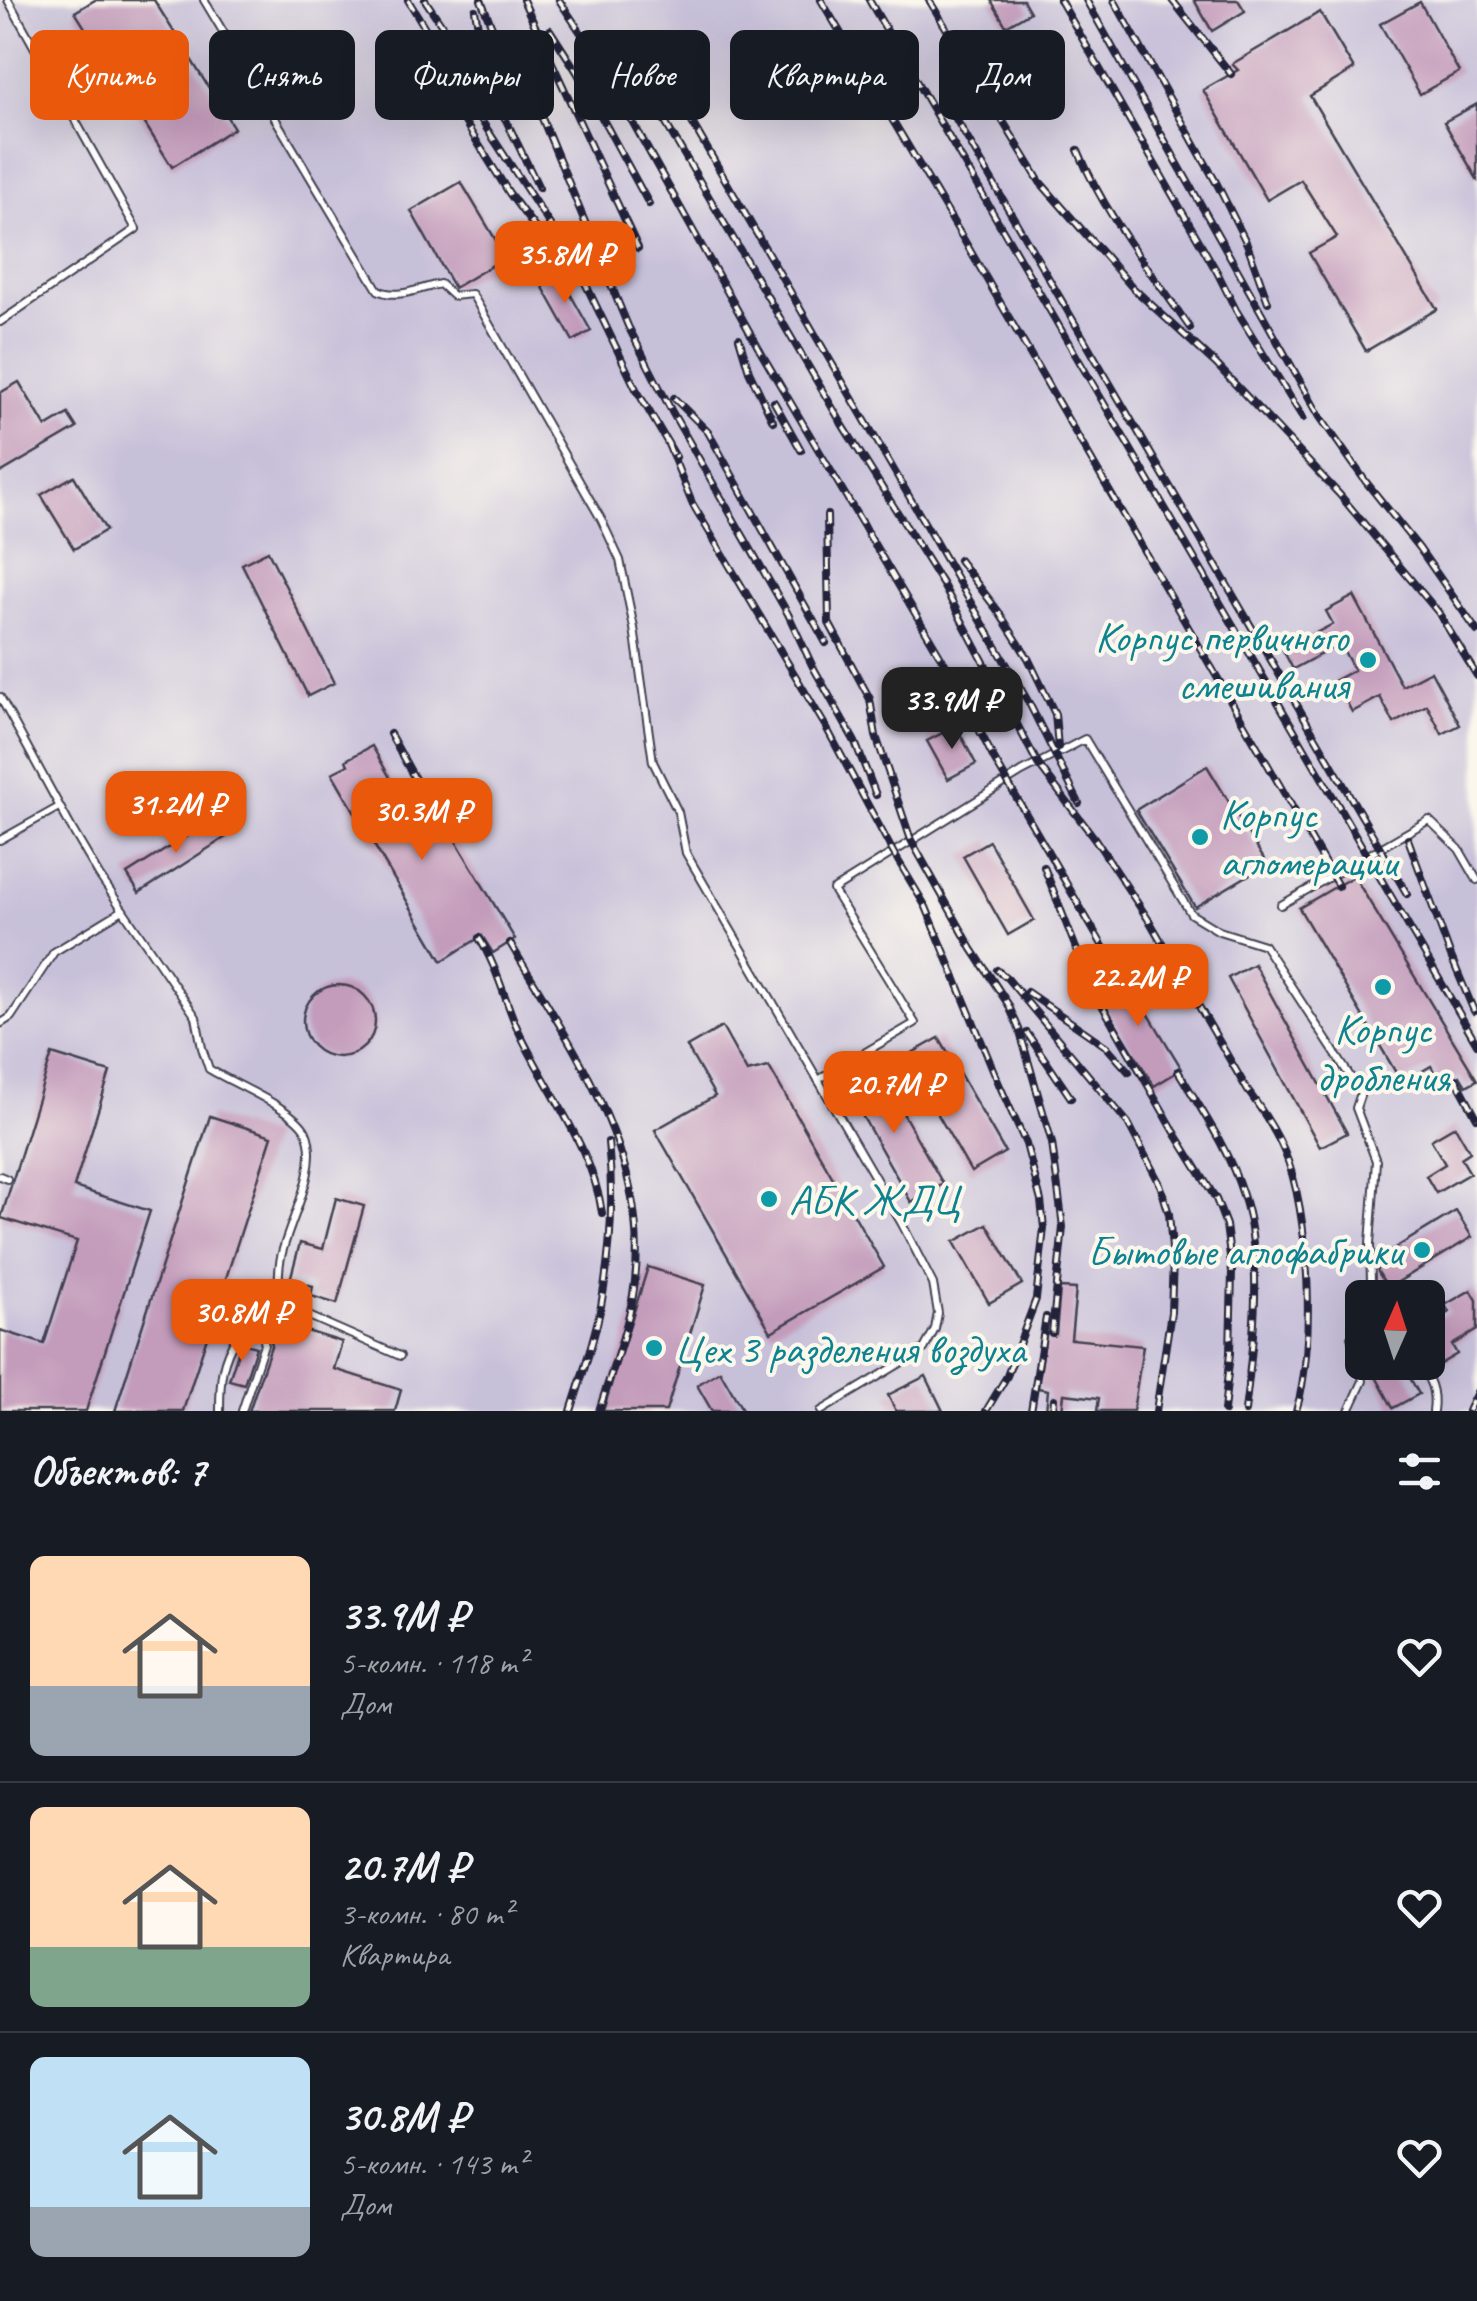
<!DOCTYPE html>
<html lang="ru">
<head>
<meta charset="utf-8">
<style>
	body { margin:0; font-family:Caveat,sans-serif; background:#242831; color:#f1f3f6; height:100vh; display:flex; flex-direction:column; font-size:38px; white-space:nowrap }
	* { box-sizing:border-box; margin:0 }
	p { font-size:32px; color:#9ea1a6 }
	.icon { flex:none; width:55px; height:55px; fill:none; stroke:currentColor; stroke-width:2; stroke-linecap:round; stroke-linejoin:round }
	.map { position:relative; height:1411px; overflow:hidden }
	.sheet { display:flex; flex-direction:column; background:#171b24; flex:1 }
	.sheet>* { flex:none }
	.banner { position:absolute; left:30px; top:30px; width:1418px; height:90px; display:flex; gap:20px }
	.needle { width:65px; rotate:3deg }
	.fabs { position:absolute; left:1345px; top:1280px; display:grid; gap:20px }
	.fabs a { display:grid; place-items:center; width:100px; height:100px; border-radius:15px; background:#171b24; box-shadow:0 10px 40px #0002; font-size:50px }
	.price { position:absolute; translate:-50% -85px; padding:0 22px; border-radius:20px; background:#ea580c; color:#fff; font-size:32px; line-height:65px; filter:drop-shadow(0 2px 5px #0008) }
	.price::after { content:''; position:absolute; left:50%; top:60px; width:30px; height:22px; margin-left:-15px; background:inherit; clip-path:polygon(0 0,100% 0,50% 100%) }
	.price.on { background:#222; color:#fff }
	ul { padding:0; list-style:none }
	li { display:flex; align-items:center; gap:30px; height:250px; padding:0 30px }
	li+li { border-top:2px solid #363941 }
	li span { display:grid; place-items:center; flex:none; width:280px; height:200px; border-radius:15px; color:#555 }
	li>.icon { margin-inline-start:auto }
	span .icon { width:120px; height:120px; fill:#fffc; stroke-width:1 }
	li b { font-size:42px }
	h2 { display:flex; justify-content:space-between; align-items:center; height:120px; padding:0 30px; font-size:42px }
	.chip { padding:0 35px; border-radius:15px; background:#171b24; box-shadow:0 10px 40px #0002; font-size:35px; line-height:90px }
	.chip.on { background:#ea580c; color:#fff }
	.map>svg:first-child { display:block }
	.industrial { fill:#c7c0d9; fill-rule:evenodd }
	.building { fill:#c39bbb }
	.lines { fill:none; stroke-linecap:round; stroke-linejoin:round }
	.lane-casing { stroke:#423f50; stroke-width:10 }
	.lane { stroke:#fff; stroke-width:6 }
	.rail-casing { stroke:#22223b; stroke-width:8 }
	.rail { stroke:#fbf7ec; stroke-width:4; stroke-dasharray:11; stroke-linecap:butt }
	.culture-dot { fill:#0f9aa8; stroke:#fbf7ec; stroke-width:4 }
	.labels { text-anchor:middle; stroke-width:8; stroke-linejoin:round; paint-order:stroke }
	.culture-label { font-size:42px; fill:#0d838f; stroke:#fbf7ec; text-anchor:start }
</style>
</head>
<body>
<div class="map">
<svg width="1477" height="1411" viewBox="0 0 1477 1411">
	<rect width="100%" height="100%" fill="#fbf7ec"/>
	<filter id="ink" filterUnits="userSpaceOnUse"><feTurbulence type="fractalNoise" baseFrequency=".01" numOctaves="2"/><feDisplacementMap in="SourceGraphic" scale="20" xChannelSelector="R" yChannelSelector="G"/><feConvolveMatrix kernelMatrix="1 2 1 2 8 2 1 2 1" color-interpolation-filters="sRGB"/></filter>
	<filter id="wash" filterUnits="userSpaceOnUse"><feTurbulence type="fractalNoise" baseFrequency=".0048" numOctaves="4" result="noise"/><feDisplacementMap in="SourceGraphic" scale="40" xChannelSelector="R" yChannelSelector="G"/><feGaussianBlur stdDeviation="2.25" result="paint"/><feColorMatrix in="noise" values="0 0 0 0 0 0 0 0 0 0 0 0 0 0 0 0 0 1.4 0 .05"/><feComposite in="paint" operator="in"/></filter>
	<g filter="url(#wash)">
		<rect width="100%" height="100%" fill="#f4e4ca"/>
		<path class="industrial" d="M 0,0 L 1477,0 L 1477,1411 L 0,1411 ZM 1362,1298 L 1428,1298 L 1428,1362 L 1362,1362 Z"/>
		<g id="blocks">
			<g class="building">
				<path d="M 95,0 L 154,0 L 234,128 L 172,167 L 75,12 Z"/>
				<path d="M 991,0 L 1023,0 L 1030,12 L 1006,26 Z"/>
				<path d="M 1194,0 L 1238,0 L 1245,11 L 1212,31 Z"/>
				<path d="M 1420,2 L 1459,72 L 1420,94 L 1380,24 Z"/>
				<path d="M 1320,12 L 1354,69 L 1310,96 L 1437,309 L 1366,351 L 1309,253 L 1337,237 L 1301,180 L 1267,200 L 1203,90 L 1238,70 L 1232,64 Z"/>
				<path d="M 1477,104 L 1477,179 L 1444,122 Z"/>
				<path d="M 461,182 L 506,257 L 454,288 L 411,211 Z"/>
				<path d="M 558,272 L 591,331 L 573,341 L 540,282 Z"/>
				<path d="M 19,382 L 46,427 L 68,414 L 77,428 L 0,473 L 0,393 Z"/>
				<path d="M 74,476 L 106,530 L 74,549 L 41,495 Z"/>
				<path d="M 268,551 L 334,683 L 308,696 L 242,564 Z"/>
				<path d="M 1354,596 L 1402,686 L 1431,671 L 1460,725 L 1442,734 L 1427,705 L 1394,723 L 1380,697 L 1352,712 L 1335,680 L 1354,670 L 1340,644 L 1293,669 L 1283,650 L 1333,624 L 1326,611 Z"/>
				<path d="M 956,726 L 976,764 L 948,779 L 927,741 Z"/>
				<path d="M 372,746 L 428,844 L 450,831 L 515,939 L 493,953 L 482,936 L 442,961 L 332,773 L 348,765 L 346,760 Z"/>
				<path d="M 1207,766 L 1267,864 L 1195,907 L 1136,810 Z"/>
				<path d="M 214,819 L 226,837 L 139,893 L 127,874 Z"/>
				<path d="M 989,841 L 1034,920 L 1008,935 L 963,856 Z"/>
				<path d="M 1354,876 L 1477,1080 L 1466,1086 L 1460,1076 L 1443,1087 L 1431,1066 L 1402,1083 L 1299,908 Z"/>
				<path d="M 1254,964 L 1347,1133 L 1320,1147 L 1228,978 Z"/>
				<path d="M 1123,972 L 1182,1069 L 1154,1086 L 1095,989 Z"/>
				<circle cx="339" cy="1021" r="36"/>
				<path d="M 722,1027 L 747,1072 L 769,1067 L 884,1267 L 771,1332 L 655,1130 L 715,1096 L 687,1047 Z"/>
				<path d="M 939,1038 L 1005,1152 L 971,1172 L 905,1057 Z"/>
				<path d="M 52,1054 L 110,1072 L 74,1187 L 150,1211 L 86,1411 L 0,1411 L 0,1330 L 44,1344 L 77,1241 L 1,1218 Z"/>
				<path d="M 878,1069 L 943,1184 L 911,1202 L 846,1087 Z"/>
				<path d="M 210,1116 L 272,1136 L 183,1411 L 115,1411 Z"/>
				<path d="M 1455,1126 L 1470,1152 L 1461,1158 L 1470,1173 L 1436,1193 L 1426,1176 L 1445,1164 L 1431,1140 Z"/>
				<path d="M 336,1198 L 364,1206 L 337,1304 L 311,1296 L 313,1286 L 290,1280 L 300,1243 L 323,1249 Z"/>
				<path d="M 1456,1211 L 1472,1237 L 1388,1288 L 1378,1272 L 1377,1259 Z"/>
				<path d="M 987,1224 L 1022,1284 L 989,1303 L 954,1242 Z"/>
				<path d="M 648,1267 L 705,1285 L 666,1411 L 603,1411 Z"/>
				<path d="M 1060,1288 L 1076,1289 L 1071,1339 L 1143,1346 L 1133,1411 L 1097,1411 L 1099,1398 L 1064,1394 L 1062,1411 L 1046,1411 L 1048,1390 L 1038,1388 L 1046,1333 L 1056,1334 Z"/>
				<path d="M 1471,1290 L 1477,1300 L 1477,1330 L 1452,1345 L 1457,1354 L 1435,1367 L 1428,1354 L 1428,1325 L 1449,1312 L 1445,1305 Z"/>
				<path d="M 275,1321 L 342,1342 L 334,1369 L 401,1390 L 395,1411 L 249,1411 L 271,1346 Z"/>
				<path d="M 241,1343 L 256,1347 L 244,1384 L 229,1380 Z"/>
				<path d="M 1368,1362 L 1401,1362 L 1419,1394 L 1393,1408 Z"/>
				<path d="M 720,1371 L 743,1411 L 712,1411 L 697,1385 Z"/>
				<path d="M 926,1376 L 943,1411 L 896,1411 L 888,1395 Z"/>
			</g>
		</g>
	</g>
	<g filter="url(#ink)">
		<use href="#blocks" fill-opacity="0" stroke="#423f50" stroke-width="2.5"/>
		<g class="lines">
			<g class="lane-casing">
				<g id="lane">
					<path d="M 204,0 L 378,290 C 397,300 420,288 440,284 L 453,296 L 472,294 L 601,519 L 620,560 L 634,628 L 653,762 L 678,812 L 686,853 L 902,1224 L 933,1284 L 938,1313 L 935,1329 L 924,1349 L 821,1411"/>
					<path d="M 0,322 L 136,229 L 8,0"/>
					<path d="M 0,697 L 72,829 L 99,875 L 196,1017 L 202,1048 L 209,1069 C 232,1083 296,1109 306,1132 C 321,1166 290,1220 282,1253 C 277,1269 280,1284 277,1300 C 276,1309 267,1319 263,1327 L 238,1334 C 221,1361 220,1379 220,1411"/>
					<path d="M 0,840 L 59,807"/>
					<path d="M 1281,905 L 1429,820 L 1459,849 L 1477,880"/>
					<path d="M 0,1024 L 11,1017 L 54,952 L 123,910"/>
					<path d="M 818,1080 L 915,1023 L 833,890 L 1022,772 L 1085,739 L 1191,914 L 1219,931 L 1264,945 L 1361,1093 L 1356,1108 L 1376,1161 L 1370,1244 L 1371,1281 L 1378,1298"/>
					<path d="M 0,1176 L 7,1179"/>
					<path d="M 277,1302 L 400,1356"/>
					<path d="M 1418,1362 C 1430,1379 1436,1390 1433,1411"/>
					<path d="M 242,1411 L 264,1344 L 267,1324"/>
					<path d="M 1349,1411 L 1363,1381 L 1351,1337 L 1362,1325"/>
				</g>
			</g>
			<use href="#lane" class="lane"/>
			<g class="rail-casing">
				<g id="rail">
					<path d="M 408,0 L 485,126 L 577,266 L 636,389 L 676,457"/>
					<path d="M 425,0 L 506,120 L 539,188"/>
					<path d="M 481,0 L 494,32 L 520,65 L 628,326 L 672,412 L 788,614 L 812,665 L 855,742 L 876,795"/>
					<path d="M 523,0 L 638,248"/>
					<path d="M 559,0 L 593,51 L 763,356 L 951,674 L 994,759 L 1119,974"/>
					<path d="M 821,0 L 964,240 L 1338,886"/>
					<path d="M 869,0 L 1477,1044"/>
					<path d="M 929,0 L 1040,182 L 1133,288 L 1216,364 L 1339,494 L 1438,612 L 1477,676"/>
					<path d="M 1060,0 L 1217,272 L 1236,310 L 1303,418"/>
					<path d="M 1086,0 L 1320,417 L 1366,482 L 1419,548 L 1477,631"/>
					<path d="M 1114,0 L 1217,184 L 1247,244 L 1268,302"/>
					<path d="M 1172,0 L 1231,74"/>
					<path d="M 475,10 L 483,54 L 496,92"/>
					<path d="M 550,30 L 577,72 L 649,204"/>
					<path d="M 643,38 L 1029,703 L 1079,803"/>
					<path d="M 621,47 L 842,424 L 943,585 L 1038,764 L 1095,839 L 1150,922 L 1248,1091 C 1262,1110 1275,1129 1284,1151 C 1310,1210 1316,1349 1296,1411"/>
					<path d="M 446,92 L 509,193 L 541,236"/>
					<path d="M 949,107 L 1407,894"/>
					<path d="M 1078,150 C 1105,216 1150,270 1190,328"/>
					<path d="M 739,338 L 749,371 L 773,421"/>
					<path d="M 674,398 L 708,432 L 826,643"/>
					<path d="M 774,402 L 801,450"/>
					<path d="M 668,444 L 692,503 L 826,727 L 893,852 L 926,907 L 999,1084 L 1026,1144 L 1041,1201 L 1044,1228 L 1036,1299 L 1007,1376 L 986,1411"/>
					<path d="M 827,515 L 829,623 L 870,699 L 876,736 L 911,840 L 972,949 L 1008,1004 L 1019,1029 L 1052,1143 L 1063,1227 L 1052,1333"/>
					<path d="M 959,560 L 998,611 L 1028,658 L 1055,714 L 1058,747"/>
					<path d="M 390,734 L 445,833"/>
					<path d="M 1408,839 L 1450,954 L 1474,1011"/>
					<path d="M 1044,867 L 1090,984 L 1177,1136 L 1216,1199 L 1226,1225 L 1232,1272 L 1230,1353 L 1224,1411"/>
					<path d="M 479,938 C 496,965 503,994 515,1023 C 542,1085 593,1146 602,1213"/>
					<path d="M 510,943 C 575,1052 658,1166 632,1301 C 625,1338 610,1375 599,1411"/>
					<path d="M 997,970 L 1007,978 L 1128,1123 L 1160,1184 L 1169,1214 L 1173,1260 L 1171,1312 L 1156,1411"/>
					<path d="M 1027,992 L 1107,1047 L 1129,1072"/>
					<path d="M 1027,1033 L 1071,1098"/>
					<path d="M 1178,1071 C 1202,1111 1229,1150 1243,1195 C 1264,1257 1253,1347 1245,1411"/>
					<path d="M 1456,1079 L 1477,1118"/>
					<path d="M 571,1411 C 582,1376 594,1341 601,1306 C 611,1252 614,1196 608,1142"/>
					<path d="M 1031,1411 L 1046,1317"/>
					<path d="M 1053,1411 L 1054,1399"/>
					<path d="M 1468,1411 L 1477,1392"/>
				</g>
			</g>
			<use href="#rail" class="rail"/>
		</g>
	</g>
	<g class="culture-dot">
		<circle cx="1368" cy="660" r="10"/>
		<circle cx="1200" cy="837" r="10"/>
		<circle cx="1383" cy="987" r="10"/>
		<circle cx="769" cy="1199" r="10"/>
		<circle cx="1422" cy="1250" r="10"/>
		<circle cx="654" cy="1348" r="10"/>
	</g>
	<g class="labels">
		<g class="culture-label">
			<text x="1348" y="651" text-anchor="end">Корпус первичного<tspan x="1348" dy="48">смешивания</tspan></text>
			<text x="1220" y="828">Корпус<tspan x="1220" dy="48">агломерации</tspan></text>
			<text x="1383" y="1043" text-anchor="middle">Корпус<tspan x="1383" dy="48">дробления</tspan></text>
			<text x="789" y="1214">АБК ЖДЦ</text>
			<text x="1402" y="1265" text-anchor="end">Бытовые аглофабрики</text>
			<text x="674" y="1363">Цех 3 разделения воздуха</text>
		</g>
	</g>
</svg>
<div class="fabs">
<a><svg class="needle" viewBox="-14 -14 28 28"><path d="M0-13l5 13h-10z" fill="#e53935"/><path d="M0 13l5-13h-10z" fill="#9ea1a6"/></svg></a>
</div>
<b class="price" style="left:565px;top:306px">35.8M ₽</b>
<b class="price on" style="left:952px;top:752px">33.9M ₽</b>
<b class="price" style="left:176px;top:856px">31.2M ₽</b>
<b class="price" style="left:422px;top:863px">30.3M ₽</b>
<b class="price" style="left:1138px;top:1029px">22.2M ₽</b>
<b class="price" style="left:894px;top:1136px">20.7M ₽</b>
<b class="price" style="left:242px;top:1364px">30.8M ₽</b>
<div class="banner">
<a class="chip on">Купить</a>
<a class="chip">Снять</a>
<a class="chip">Фильтры</a>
<a class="chip">Новое</a>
<a class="chip">Квартира</a>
<a class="chip">Дом</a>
</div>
</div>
<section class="sheet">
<h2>Объектов: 7<svg class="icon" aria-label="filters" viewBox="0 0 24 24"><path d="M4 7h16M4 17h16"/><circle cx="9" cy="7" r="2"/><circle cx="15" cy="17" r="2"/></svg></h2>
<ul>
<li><span style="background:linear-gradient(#ffd9b3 65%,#9aa5b1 0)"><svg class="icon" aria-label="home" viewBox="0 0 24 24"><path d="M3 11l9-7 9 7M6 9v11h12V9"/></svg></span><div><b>33.9M ₽</b><p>5-комн. · 118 m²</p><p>Дом</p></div><svg class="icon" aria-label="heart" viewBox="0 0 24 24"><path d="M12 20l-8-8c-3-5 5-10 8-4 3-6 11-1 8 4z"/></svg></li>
<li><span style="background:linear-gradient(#ffd9b3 70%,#7fa58c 0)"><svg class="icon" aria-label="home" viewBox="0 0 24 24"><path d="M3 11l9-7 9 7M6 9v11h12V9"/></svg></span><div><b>20.7M ₽</b><p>3-комн. · 80 m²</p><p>Квартира</p></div><svg class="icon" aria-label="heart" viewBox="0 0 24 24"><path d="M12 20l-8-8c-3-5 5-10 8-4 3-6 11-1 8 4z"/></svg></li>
<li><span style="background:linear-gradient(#bfe0f5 75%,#9aa5b1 0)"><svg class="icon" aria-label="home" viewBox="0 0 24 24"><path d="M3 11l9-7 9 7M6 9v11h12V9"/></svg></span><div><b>30.8M ₽</b><p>5-комн. · 143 m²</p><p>Дом</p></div><svg class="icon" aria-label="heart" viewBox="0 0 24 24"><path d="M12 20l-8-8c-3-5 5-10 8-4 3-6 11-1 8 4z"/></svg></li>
</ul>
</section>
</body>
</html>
